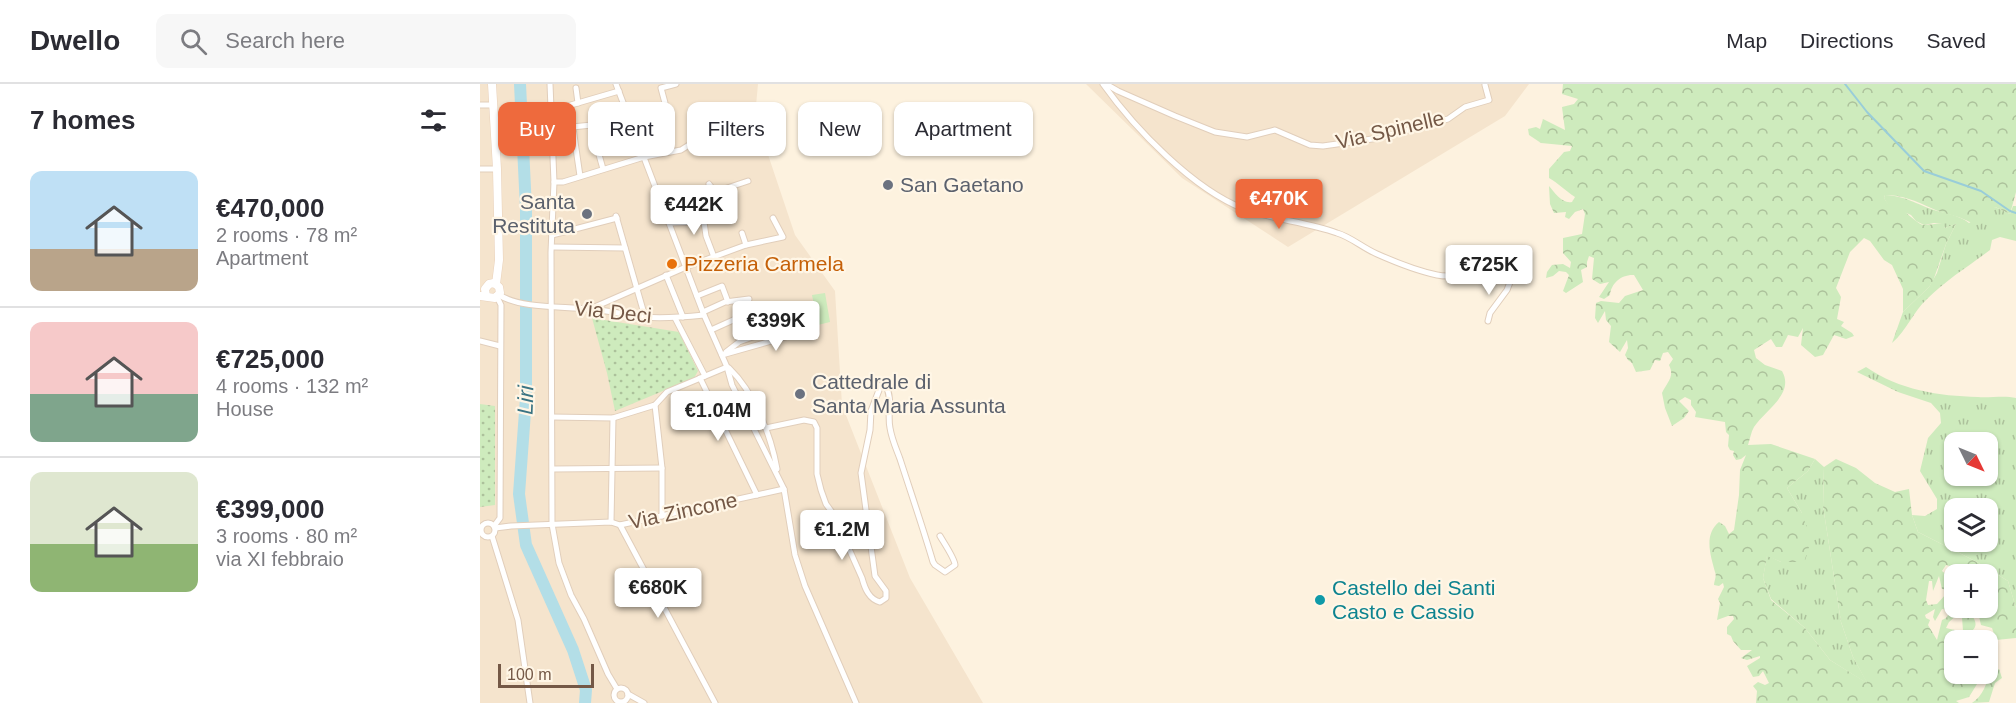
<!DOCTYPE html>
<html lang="en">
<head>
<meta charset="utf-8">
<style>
	body { margin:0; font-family:Arial,sans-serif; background:#f7f7f7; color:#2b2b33; height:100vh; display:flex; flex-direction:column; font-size:22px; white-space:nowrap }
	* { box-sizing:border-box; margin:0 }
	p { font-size:20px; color:#7c7c81 }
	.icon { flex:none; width:33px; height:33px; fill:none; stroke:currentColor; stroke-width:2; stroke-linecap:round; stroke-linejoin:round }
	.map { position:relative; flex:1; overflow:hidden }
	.sheet { display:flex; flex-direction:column; background:#fff; width:480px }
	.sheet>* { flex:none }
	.guide { position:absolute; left:18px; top:18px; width:570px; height:54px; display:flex; gap:12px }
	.needle { width:39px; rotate:133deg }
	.fabs { position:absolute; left:1464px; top:348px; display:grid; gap:12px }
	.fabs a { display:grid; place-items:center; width:54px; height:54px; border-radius:12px; background:#fff; box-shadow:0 2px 4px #0004; font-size:30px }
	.scale { position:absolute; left:18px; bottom:15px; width:96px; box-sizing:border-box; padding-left:6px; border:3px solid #745846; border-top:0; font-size:16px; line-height:21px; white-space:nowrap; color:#745846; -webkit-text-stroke:4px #fff6e6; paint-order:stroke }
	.price { position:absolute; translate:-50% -51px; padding:0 14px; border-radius:6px; background:#fff; color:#222; font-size:20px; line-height:39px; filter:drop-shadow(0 2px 3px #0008) }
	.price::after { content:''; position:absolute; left:50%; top:36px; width:18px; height:14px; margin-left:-9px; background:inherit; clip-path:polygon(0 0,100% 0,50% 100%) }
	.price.on { background:#ee6a3d; color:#fff }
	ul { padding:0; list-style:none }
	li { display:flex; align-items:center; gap:18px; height:150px; padding:0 30px }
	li+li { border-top:2px solid #e1e1e2 }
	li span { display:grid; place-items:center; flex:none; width:168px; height:120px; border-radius:12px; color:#555 }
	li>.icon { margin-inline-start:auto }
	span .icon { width:72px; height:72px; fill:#fffc; stroke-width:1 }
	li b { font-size:26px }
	h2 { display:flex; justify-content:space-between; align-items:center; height:72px; padding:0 30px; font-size:26px }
	.pill { padding:0 21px; border-radius:12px; background:#fff; box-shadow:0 2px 4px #0004; font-size:21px; line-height:54px }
	.pill.on { background:#ee6a3d; color:#fff }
	header { display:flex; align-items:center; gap:36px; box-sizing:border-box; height:84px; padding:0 30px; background:#fff; border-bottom:2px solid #e1e1e2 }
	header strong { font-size:28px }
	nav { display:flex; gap:33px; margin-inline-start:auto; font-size:21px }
	.search { width:420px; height:54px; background:#f7f7f7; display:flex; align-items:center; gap:15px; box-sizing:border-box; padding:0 21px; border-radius:12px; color:#7c7c81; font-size:22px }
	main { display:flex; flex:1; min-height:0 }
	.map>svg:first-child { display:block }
	.residential { fill:#f5e4cd }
	.grass { fill:url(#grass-tufts); fill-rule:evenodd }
	.forest { fill:url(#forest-crowns) }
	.park { fill:url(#park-dots) }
	.pitch { fill:#ceebbd }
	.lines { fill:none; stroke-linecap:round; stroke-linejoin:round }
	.stream { stroke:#99cdd9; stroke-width:2 }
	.river { stroke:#b3dee7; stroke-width:12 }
	.street-casing { stroke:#e1cebb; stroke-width:7 }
	.secondary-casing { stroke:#e9d1ba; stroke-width:9 }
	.street { stroke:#fff; stroke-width:5 }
	.secondary { stroke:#fff; stroke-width:8 }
	.worship-dot { fill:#6b7280; stroke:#fff6e6; stroke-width:2 }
	.food-dot { fill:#e8710a; stroke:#fff6e6; stroke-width:2 }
	.culture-dot { fill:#0f9aa8; stroke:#fff6e6; stroke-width:2 }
	.labels { text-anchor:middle; stroke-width:4.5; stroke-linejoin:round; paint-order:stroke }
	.street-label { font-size:21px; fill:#745846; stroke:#fff6e6 }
	.worship-label { font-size:21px; fill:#5b616d; stroke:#fff6e6; text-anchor:start }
	.food-label { font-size:21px; fill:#c56008; stroke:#fff6e6; text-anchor:start }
	.culture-label { font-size:21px; fill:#0d838f; stroke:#fff6e6; text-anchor:start }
	.water-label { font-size:22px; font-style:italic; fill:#3b7483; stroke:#fff6e6 }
</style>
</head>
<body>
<header>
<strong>Dwello</strong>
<div class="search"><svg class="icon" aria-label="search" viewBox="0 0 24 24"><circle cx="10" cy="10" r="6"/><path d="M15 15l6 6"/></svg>Search here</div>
<nav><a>Map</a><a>Directions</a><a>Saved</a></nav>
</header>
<main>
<section class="sheet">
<h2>7 homes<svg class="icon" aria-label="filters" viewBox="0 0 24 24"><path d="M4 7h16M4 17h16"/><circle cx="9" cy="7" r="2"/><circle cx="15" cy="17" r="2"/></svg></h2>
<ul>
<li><span style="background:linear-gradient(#bfe0f5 65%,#b9a48a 0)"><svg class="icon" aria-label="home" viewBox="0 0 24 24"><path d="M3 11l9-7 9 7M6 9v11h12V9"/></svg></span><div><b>€470,000</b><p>2 rooms · 78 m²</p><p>Apartment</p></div></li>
<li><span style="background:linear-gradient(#f6c9c9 60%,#7fa58c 0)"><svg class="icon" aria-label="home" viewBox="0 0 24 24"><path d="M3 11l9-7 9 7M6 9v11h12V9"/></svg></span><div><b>€725,000</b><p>4 rooms · 132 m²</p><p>House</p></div></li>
<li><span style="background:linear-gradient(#dfe7d0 60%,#8fb573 0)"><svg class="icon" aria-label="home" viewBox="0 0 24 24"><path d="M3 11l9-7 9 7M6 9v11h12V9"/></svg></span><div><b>€399,000</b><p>3 rooms · 80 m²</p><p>via XI febbraio</p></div></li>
</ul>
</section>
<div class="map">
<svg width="1536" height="619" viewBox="0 0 1536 619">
	<defs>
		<pattern id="grass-tufts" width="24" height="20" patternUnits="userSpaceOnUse" patternTransform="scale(1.5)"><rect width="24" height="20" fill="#ceebbd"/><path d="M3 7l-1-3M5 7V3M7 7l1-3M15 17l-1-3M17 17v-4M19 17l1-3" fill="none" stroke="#acc19b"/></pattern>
		<pattern id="forest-crowns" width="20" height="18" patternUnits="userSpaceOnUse" patternTransform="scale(1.5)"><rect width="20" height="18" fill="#ceebbd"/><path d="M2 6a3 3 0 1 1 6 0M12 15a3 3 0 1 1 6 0" fill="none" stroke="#acc19b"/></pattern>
		<pattern id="park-dots" width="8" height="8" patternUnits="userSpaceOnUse" patternTransform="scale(1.5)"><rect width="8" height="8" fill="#ceebbd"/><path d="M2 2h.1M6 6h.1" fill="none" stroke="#acc19b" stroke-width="1.8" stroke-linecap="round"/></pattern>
	</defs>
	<rect width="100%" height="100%" fill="#fdf2df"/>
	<g class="residential">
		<path d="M 0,0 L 278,0 L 275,32 L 315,151 L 355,207 L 362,321 L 430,494 L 503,619 L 0,619 Z"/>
		<path d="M 606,0 L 1049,0 L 1025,32 L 808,163 L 702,94 Z"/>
	</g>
	<g class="grass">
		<path d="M 1405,111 C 1426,112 1436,120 1454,126 C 1467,130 1479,131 1489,139 L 1515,123 L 1530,130 L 1533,122 L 1536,122 L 1536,157 L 1520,153 L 1512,156 L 1510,166 C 1489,182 1466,196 1447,215 C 1433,228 1427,246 1412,259 L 1423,228 L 1449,203 L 1457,189 L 1466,160 L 1476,140 L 1465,144 L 1462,140 L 1454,139 L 1444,141 L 1436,137 L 1431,131 L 1408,121 L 1404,114 Z"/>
		<path d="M 1386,283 C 1419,306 1459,312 1498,313 C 1510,314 1525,311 1536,314 L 1536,524 L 1528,497 L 1497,478 L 1438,448 L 1432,431 L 1445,432 L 1457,425 L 1457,415 L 1440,387 L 1448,354 L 1461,339 L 1460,329 L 1451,319 L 1418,308 L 1377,288 ZM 1474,358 L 1508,358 L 1508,392 L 1474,392 ZM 1474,424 L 1508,424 L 1508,458 L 1474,458 Z"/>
		<path d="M 1335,375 L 1344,383 L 1343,422 L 1361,538 L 1373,573 L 1388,600 L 1350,576 L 1325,544 L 1291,515 L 1283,494 L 1287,471 L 1301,478 L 1322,429 L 1307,404 L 1328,387 Z"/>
	</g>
	<g class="forest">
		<path d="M 1083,0 L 1536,0 L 1536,108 L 1530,130 L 1515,123 L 1511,130 L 1500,141 C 1491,139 1486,136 1478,133 C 1469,130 1459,128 1451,124 C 1436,117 1422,111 1405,111 L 1404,114 L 1408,120 L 1416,120 C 1423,125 1436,139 1443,141 C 1449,141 1456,139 1463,140 L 1465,144 L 1476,140 L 1466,160 L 1453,197 L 1449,203 L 1423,228 L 1423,205 L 1412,181 L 1404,176 L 1390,157 L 1384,154 L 1370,168 L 1356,204 L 1361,213 L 1357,235 L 1364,238 L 1361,242 L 1372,249 L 1374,252 L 1366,255 L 1354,251 L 1343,271 L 1335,273 L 1321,261 L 1323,244 L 1318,253 L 1308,251 L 1302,263 L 1296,263 L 1291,255 L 1274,266 L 1276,274 L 1285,281 L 1302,287 C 1315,310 1285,326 1274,343 C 1271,348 1270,355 1268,361 L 1291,360 L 1335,375 L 1328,387 L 1307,404 L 1322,429 L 1331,457 L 1324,478 L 1301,478 L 1287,472 L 1283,494 L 1291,516 L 1325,544 L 1350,576 L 1387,599 L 1373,573 L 1361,538 L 1343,422 L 1344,383 L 1356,375 L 1376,384 L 1395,399 L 1415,408 L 1429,405 L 1432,431 L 1438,448 L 1497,478 L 1528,497 L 1536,524 L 1536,554 L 1516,556 L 1512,544 L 1501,541 L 1497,524 L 1508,524 L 1508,490 L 1483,490 L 1485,483 L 1473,483 L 1466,481 L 1462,487 L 1467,491 L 1469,502 L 1466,506 L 1462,505 L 1459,492 L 1453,507 L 1452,497 L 1449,497 L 1446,516 L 1448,521 L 1457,520 L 1466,510 L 1469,520 L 1468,526 L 1462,525 L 1455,537 L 1453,533 L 1455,525 L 1445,531 L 1446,534 L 1450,536 L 1448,541 L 1457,556 L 1462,536 L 1466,534 L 1474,523 C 1489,524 1507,542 1486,550 L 1483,547 L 1482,533 L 1477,531 L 1469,538 L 1466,544 L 1479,547 L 1477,552 L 1484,556 L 1474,556 L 1474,564 L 1471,562 L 1469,558 L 1464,558 L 1468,569 L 1474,574 L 1474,590 L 1501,590 L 1502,592 L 1489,613 L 1476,617 L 1479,619 L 1276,619 L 1277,607 L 1273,602 L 1278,598 L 1285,601 L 1289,599 L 1283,587 L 1279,592 L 1273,593 L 1267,582 L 1280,574 L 1280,572 L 1267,576 L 1261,574 L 1272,566 L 1261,566 L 1253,557 L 1251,552 L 1247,550 L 1247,543 L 1254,535 L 1253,532 L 1248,532 L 1237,536 L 1240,519 L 1238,515 L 1244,503 L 1243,499 L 1239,502 L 1234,501 C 1234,497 1237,492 1235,488 C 1231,472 1223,451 1239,438 L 1245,442 L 1249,450 L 1254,446 L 1259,411 L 1260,386 L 1266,371 L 1261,375 L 1256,376 L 1253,371 L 1254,367 L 1250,366 L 1248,362 L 1249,351 L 1246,348 L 1245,338 L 1215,333 L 1216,328 L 1211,321 L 1211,316 L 1205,313 L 1199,317 L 1209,327 L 1204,334 L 1192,342 L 1185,324 L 1182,309 C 1187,298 1195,293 1189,281 L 1193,275 L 1188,268 L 1183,269 L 1180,277 L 1175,276 L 1170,286 L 1156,288 L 1152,279 L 1148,276 L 1145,271 L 1148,264 L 1147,256 L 1140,268 L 1129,258 L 1131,242 L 1126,236 L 1125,227 L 1118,239 L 1115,234 L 1116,219 L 1121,217 L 1139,219 L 1145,212 L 1163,206 L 1154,191 C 1142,190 1131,199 1130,211 L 1124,215 L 1119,213 L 1129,198 L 1120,200 L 1112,195 L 1114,174 L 1109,172 L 1107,178 L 1107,183 L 1101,186 L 1103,198 L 1086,209 L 1083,207 L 1089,191 L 1086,188 L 1079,187 L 1073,192 L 1066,194 L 1067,188 L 1072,181 L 1083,180 L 1090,184 L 1091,178 L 1083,169 L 1083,154 L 1102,150 L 1105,130 L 1103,125 L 1095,128 L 1089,135 L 1085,133 L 1086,128 L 1074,129 L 1070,120 L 1069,102 C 1075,109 1082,120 1092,118 L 1095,113 C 1086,107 1078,99 1069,94 L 1069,85 L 1084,68 L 1090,67 L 1092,62 L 1061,59 L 1049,51 L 1048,45 L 1056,43 L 1060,45 L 1063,35 L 1085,46 L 1082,23 L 1094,20 L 1098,15 L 1082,10 Z"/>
		<path d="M 1512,584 L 1515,587 L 1519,585 L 1522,594 L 1515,599 L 1509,618 L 1492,619 C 1502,613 1509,598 1508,586 Z"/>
	</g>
	<g class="park">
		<path d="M 112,234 L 199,248 L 218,287 L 214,294 L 135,327 L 127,289 Z"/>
		<path d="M 0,320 L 15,322 L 15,421 L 0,423 Z"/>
	</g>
	<path class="pitch" d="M 345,209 L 350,238 L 338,241 L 332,211 Z"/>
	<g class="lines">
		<path class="stream" d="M 1365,0 L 1387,28 L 1444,87 L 1501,107 L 1530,127 L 1536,129"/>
		<path class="river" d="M 40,0 L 46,125 L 46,314 L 39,410 L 46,461 L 93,566 L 106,606 L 105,619"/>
		<g class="street-casing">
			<g id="street">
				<path d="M 70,0 L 74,98 L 71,168 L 72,440 L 79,479 L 91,511 L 104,535 L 128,590 L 137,605"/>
				<path d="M 136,0 L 224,231 L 247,283 L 252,301 L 304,405 L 315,471 L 325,502 L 376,619"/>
				<path d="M 623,0 C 655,45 713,105 764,125 C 794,136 827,138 857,149 C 871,153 883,164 897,170 C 915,178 938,187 957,191 C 981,196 1006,182 1029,189 L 1032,193 L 1027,206 L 1010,229 L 1008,237"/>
				<path d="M 626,0 L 638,7 L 695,32 L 735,48 L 767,53 L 795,46 L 830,61 L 843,62 L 899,54 L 968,35 L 985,23 L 1009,16 L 1005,1"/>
				<path d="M 96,4 L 98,19"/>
				<path d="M 0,21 L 14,21"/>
				<path d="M 72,23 L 84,23 L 139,7"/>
				<path d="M 111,42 L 123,85"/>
				<path d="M 93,44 L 100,92"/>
				<path d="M 73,45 L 150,37 L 181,29 L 185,19 L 181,4 L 196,0"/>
				<path d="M 0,85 L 17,85"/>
				<path d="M 74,98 L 83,98 L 164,73 L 201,66 L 220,54 L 234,50 L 247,47 L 268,49"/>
				<path d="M 229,100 L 235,108 L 268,97"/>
				<path d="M 136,132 L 165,233"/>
				<path d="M 189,139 L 224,138 L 226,152 L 234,173"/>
				<path d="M 262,149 L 266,161"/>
				<path d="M 72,151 L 137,134"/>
				<path d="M 72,163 L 145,164"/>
				<path d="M 186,191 L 203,233"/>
				<path d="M 19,211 C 42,225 83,222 109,225 C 128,226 146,231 164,233 C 184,235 204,233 224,231"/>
				<path d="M 217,212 L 242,202 L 248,218"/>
				<path d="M 110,225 L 206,183 L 266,161 L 303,153 L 293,134"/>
				<path d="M 223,228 L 245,218 L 269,215"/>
				<path d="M 195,234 L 225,292"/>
				<path d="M 231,246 L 271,228"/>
				<path d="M 0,257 L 20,262"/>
				<path d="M 246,268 L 259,258 L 281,250"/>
				<path d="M 242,271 L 309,252 L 311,246 L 330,229"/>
				<path d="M 249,284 C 274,308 291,351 297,385"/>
				<path d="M 220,294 L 277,411"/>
				<path d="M 175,321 L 182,384 L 182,432"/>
				<path d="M 72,333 L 133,334 L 175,321 L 187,308 L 247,283"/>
				<path d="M 286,344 L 324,336 L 334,338 L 337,344 L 337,390 L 341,406 L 346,420 L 354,431 L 382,494 C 385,505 389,515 400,518 L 406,514 L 406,507 L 395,492 L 381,389 L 390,346 L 391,327 L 401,301 L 406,303 C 413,314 407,331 410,344 C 412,356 416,364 420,375 C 431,409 443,444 453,478 L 455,481 L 465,488 L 475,481 C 475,475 464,459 460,452"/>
				<path d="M 73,385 L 182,384"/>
				<path d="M 131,438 L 133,334"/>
				<circle cx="8" cy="446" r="7"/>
				<path d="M 140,441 L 235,619"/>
				<path d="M 14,442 L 20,434 L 21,221 L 17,213"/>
				<path d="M 15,444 L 31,442 L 131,438 L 140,441 L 304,405"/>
				<path d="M 12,452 L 38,536 L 50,619"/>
				<circle cx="141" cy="611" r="7"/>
				<path d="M 148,610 L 164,619"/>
			</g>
		</g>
		<g class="secondary-casing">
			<g id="secondary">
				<path d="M 12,0 L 17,85 L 19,176 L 16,200"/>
				<path d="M 0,212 L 15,214 L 20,209 L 19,203 L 14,199 L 9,200 L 5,205 L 6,212"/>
			</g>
		</g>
		<use href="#street" class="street"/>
		<use href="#secondary" class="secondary"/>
	</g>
	<g class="worship-dot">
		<circle cx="408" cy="101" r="6"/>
		<circle cx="107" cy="130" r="6"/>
		<circle cx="320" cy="310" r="6"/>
	</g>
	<circle class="food-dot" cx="192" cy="180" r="6"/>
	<circle class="culture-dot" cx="840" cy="516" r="6"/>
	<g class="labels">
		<g class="street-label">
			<text transform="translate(910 46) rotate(-13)" y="7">Via Spinelle</text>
			<text transform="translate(133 228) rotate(6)" y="7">Via Deci</text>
			<text transform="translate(203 427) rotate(-12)" y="7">Via Zincone</text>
		</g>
		<g class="worship-label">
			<text x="420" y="108">San Gaetano</text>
			<text x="95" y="125" text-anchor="end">Santa<tspan x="95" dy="24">Restituta</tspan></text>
			<text x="332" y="305">Cattedrale di<tspan x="332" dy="24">Santa Maria Assunta</tspan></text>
		</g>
		<g class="food-label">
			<text x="204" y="187">Pizzeria Carmela</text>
		</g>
		<g class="culture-label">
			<text x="852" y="511">Castello dei Santi<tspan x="852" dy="24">Casto e Cassio</tspan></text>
		</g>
		<g class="water-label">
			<text transform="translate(45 316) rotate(-88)" y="8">Liri</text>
		</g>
	</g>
</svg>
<div class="fabs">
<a><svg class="needle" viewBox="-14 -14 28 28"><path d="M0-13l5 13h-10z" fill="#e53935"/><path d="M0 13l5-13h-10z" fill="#7c7c81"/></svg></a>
<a><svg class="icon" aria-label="layers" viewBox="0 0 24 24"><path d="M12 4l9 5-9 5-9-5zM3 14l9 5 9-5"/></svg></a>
<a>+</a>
<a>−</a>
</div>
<div class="scale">100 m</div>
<b class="price on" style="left:799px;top:146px">€470K</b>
<b class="price" style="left:214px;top:152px">€442K</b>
<b class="price" style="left:1009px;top:212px">€725K</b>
<b class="price" style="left:296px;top:268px">€399K</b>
<b class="price" style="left:238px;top:358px">€1.04M</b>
<b class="price" style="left:362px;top:477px">€1.2M</b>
<b class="price" style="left:178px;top:535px">€680K</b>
<div class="guide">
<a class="pill on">Buy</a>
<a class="pill">Rent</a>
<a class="pill">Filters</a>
<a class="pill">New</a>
<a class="pill">Apartment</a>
</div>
</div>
</main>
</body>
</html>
